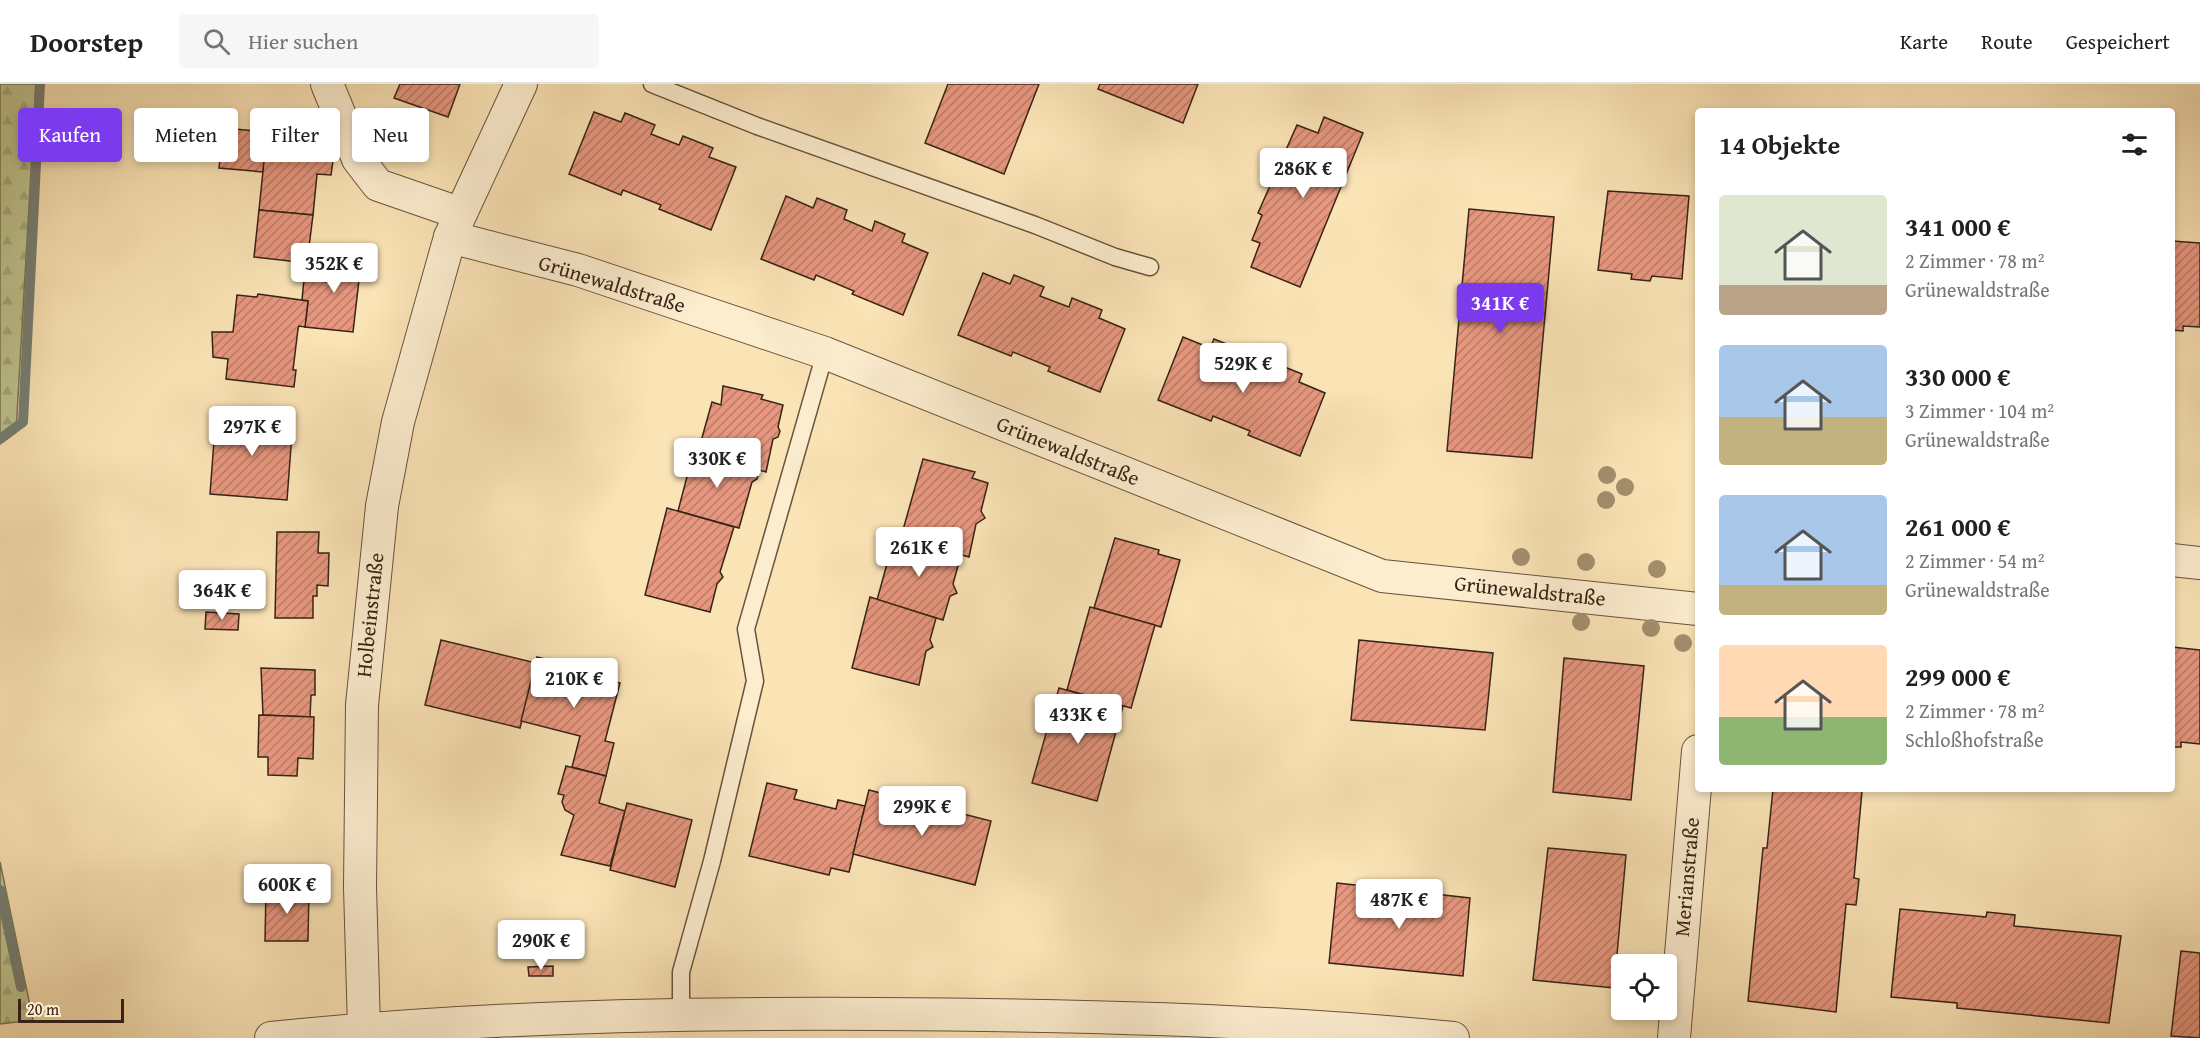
<!DOCTYPE html>
<html lang="de">
<head>
<meta charset="utf-8">
<style>
	body { margin:0; font-family:"Gentium Book Plus",serif; background:#f6f6f6; color:#202124; height:100vh; display:flex; flex-direction:column; font-size:22px; white-space:nowrap }
	* { box-sizing:border-box; margin:0 }
	p { font-size:20px; color:#757577 }
	.icon { flex:none; width:33px; height:33px; fill:none; stroke:currentColor; stroke-width:2; stroke-linecap:round; stroke-linejoin:round }
	.map { position:relative; flex:1; overflow:hidden }
	.side { position:absolute; left:1695px; top:24px; width:480px; height:684px; display:flex; flex-direction:column; background:#fff; border-radius:6px; box-shadow:0 3px 9px #0003 }
	.side>* { flex:none }
	.hud { position:absolute; left:18px; top:24px; width:570px; height:54px; display:flex; gap:12px }
	.buttons { position:absolute; left:1611px; top:870px; display:grid; gap:12px }
	.buttons a { display:grid; place-items:center; width:66px; height:66px; border-radius:6px; background:#fff; box-shadow:0 3px 9px #0003; font-size:30px }
	.scale { position:absolute; left:18px; bottom:15px; width:106px; box-sizing:border-box; padding-left:6px; border:3px solid #382315; border-top:0; font-size:16px; line-height:21px; white-space:nowrap; color:#382315; -webkit-text-stroke:4px #fcedcf; paint-order:stroke }
	.price { position:absolute; translate:-50% -51px; padding:0 14px; border-radius:6px; background:#fff; color:#222; font-size:20px; line-height:39px; filter:drop-shadow(0 2px 3px #0008) }
	.price::after { content:''; position:absolute; left:50%; top:36px; width:18px; height:14px; margin-left:-9px; background:inherit; clip-path:polygon(0 0,100% 0,50% 100%) }
	.price.selected { background:#7c3aed; color:#fff }
	ul { padding:0; list-style:none }
	li { display:flex; align-items:center; gap:18px; height:150px; padding:0 24px }
	li span { display:grid; place-items:center; flex:none; width:168px; height:120px; border-radius:6px; color:#555 }
	li>.icon { margin-inline-start:auto }
	span .icon { width:72px; height:72px; fill:#fffc; stroke-width:1 }
	li b { font-size:26px }
	h2 { display:flex; justify-content:space-between; align-items:center; height:72px; padding:0 24px; font-size:26px }
	.pill { padding:0 21px; border-radius:6px; background:#fff; box-shadow:0 3px 9px #0003; font-size:21px; line-height:54px }
	.pill.selected { background:#7c3aed; color:#fff }
	header { display:flex; align-items:center; gap:36px; box-sizing:border-box; height:84px; padding:0 30px; background:#fff; border-bottom:2px solid #e0e0e0 }
	header strong { font-size:28px }
	nav { display:flex; gap:33px; margin-inline-start:auto; font-size:21px }
	.search { width:420px; height:54px; background:#f6f6f6; display:flex; align-items:center; gap:15px; box-sizing:border-box; padding:0 21px; border-radius:6px; color:#757577; font-size:22px }
	.map>svg:first-child { display:block }
	.forest { fill:url(#forest-firs); stroke:#7b7452; stroke-width:1.5 }
	.lines { fill:none; stroke-linecap:round; stroke-linejoin:round }
	.stream { stroke:#767f74; stroke-width:10 }
	.building { fill:url(#building-hatch); stroke:#382315; stroke-width:1.5 }
	.lane-casing { stroke:#68533d; stroke-width:19 }
	.street-casing { stroke:#68533d; stroke-width:34 }
	.lane { stroke:#fcedcf; stroke-width:16 }
	.street { stroke:#fcedcf; stroke-width:32 }
	.tree { fill:#a28f6e }
	.labels { text-anchor:middle; stroke-width:4.5; stroke-linejoin:round; paint-order:stroke }
	.street-label { font-size:21px; fill:#382315; stroke:#fcedcf }
</style>
</head>
<body>
<header>
<strong>Doorstep</strong>
<div class="search"><svg class="icon" aria-label="search" viewBox="0 0 24 24"><circle cx="10" cy="10" r="6"/><path d="M15 15l6 6"/></svg>Hier suchen</div>
<nav><a>Karte</a><a>Route</a><a>Gespeichert</a></nav>
</header>
<div class="map">
<svg width="2200" height="954" viewBox="0 0 2200 954">
	<defs>
		<pattern id="forest-firs" width="22" height="20" patternUnits="userSpaceOnUse" patternTransform="scale(1.5)"><rect width="22" height="20" fill="#bec48e"/><path d="M5 1l3.5 6h-7zM16 11l3.5 6h-7z" fill="#a4a87a"/></pattern>
		<pattern id="building-hatch" width="6" height="6" patternUnits="userSpaceOnUse" patternTransform="scale(1.5)"><rect width="6" height="6" fill="#e7977f"/><path d="M-1 1l2-2M0 6l6-6M5 7l2-2" fill="none" stroke="#bc7b67"/></pattern>
	</defs>
	<rect width="100%" height="100%" fill="#fae3b5"/>
	<filter id="stains"><feTurbulence type="fractalNoise" baseFrequency=".00333" numOctaves="4"/><feColorMatrix values="0 0 0 0 .2 0 0 0 0 .09 0 0 0 0 .02 0 0 0 .5 -.17"/></filter>
	<radialGradient id="worn" r=".72"><stop offset=".6" stop-color="#630" stop-opacity="0"/><stop offset="1" stop-color="#630" stop-opacity=".3"/></radialGradient>
	<g class="forest">
		<path d="M 0,0 L 36,0 L 16,348 L 0,360 Z"/>
		<path d="M 0,778 L 33,936 L 0,940 Z"/>
	</g>
	<g class="lines">
		<g class="stream">
			<path d="M 0,355 L 23,338 L 40,0"/>
			<path d="M 0,806 L 21,903"/>
		</g>
	</g>
	<g class="building">
		<path d="M 400,0 L 460,0 L 448,33 L 394,14 Z"/>
		<path d="M 948,0 L 1039,0 L 1004,90 L 925,59 Z"/>
		<path d="M 1100,0 L 1198,0 L 1183,39 L 1098,5 Z"/>
		<path d="M 594,28 L 621,38 L 625,29 L 655,41 L 651,50 L 679,61 L 683,52 L 713,64 L 709,73 L 736,83 L 711,146 L 659,125 L 661,121 L 623,106 L 621,111 L 569,90 Z"/>
		<path d="M 1324,33 L 1363,49 L 1300,203 L 1251,183 L 1260,159 L 1252,156 L 1262,131 L 1258,129 L 1297,41 L 1318,49 Z"/>
		<path d="M 224,44 L 267,48 L 263,88 L 219,84 Z"/>
		<path d="M 267,48 L 336,55 L 331,91 L 317,90 L 313,131 L 259,126 Z"/>
		<path d="M 1608,107 L 1689,112 L 1682,195 L 1652,192 L 1650,197 L 1631,195 L 1632,190 L 1598,186 Z"/>
		<path d="M 786,112 L 813,124 L 817,114 L 847,126 L 844,135 L 872,147 L 875,137 L 905,150 L 902,158 L 928,169 L 903,231 L 852,210 L 854,207 L 816,191 L 814,196 L 761,175 Z"/>
		<path d="M 1469,125 L 1554,133 L 1532,374 L 1447,367 Z"/>
		<path d="M 259,126 L 313,131 L 307,179 L 254,173 Z"/>
		<path d="M 2172,157 L 2200,159 L 2200,243 L 2183,242 L 2183,247 L 2172,246 Z"/>
		<path d="M 331,166 L 362,170 L 353,248 L 305,243 L 308,217 L 302,216 L 304,195 L 327,198 Z"/>
		<path d="M 983,189 L 1010,200 L 1014,191 L 1044,203 L 1040,212 L 1069,223 L 1072,214 L 1102,226 L 1099,234 L 1125,245 L 1100,308 L 1048,287 L 1050,283 L 1013,268 L 1011,272 L 958,251 Z"/>
		<path d="M 258,210 L 308,217 L 305,243 L 299,242 L 298,245 L 293,286 L 296,286 L 294,303 L 226,295 L 228,275 L 213,273 L 212,248 L 233,248 L 237,211 L 257,213 Z"/>
		<path d="M 1183,253 L 1210,264 L 1214,255 L 1244,267 L 1240,276 L 1268,287 L 1272,278 L 1302,290 L 1299,298 L 1325,309 L 1300,372 L 1248,351 L 1250,347 L 1213,332 L 1211,337 L 1158,316 Z"/>
		<path d="M 723,302 L 763,311 L 761,315 L 783,321 L 778,343 L 780,347 L 778,353 L 773,355 L 766,388 L 698,368 L 712,318 L 721,321 Z"/>
		<path d="M 216,330 L 293,336 L 287,416 L 210,410 Z"/>
		<path d="M 694,366 L 760,386 L 757,395 L 752,398 L 739,444 L 678,427 Z"/>
		<path d="M 923,375 L 975,388 L 972,394 L 988,399 L 981,427 L 985,434 L 976,440 L 969,473 L 901,453 Z"/>
		<path d="M 667,424 L 734,443 L 720,488 L 723,493 L 717,500 L 710,528 L 645,511 Z"/>
		<path d="M 277,448 L 319,448 L 318,469 L 329,469 L 328,502 L 317,501 L 317,512 L 313,512 L 313,534 L 275,534 Z"/>
		<path d="M 895,451 L 961,471 L 953,500 L 957,509 L 950,512 L 943,536 L 877,516 Z"/>
		<path d="M 1115,454 L 1159,466 L 1158,470 L 1180,476 L 1161,543 L 1094,524 Z"/>
		<path d="M 870,513 L 936,534 L 930,556 L 933,563 L 926,567 L 919,601 L 852,584 Z"/>
		<path d="M 1090,523 L 1155,541 L 1131,624 L 1067,606 Z"/>
		<path d="M 206,528 L 239,530 L 238,546 L 205,545 Z"/>
		<path d="M 441,556 L 536,579 L 520,644 L 425,621 Z"/>
		<path d="M 1359,556 L 1493,569 L 1485,646 L 1351,636 Z"/>
		<path d="M 2172,563 L 2200,566 L 2200,660 L 2181,658 L 2181,663 L 2172,663 Z"/>
		<path d="M 537,573 L 601,589 L 599,593 L 620,599 L 605,657 L 614,659 L 606,692 L 572,683 L 580,652 L 521,637 Z"/>
		<path d="M 1564,574 L 1644,582 L 1631,716 L 1553,708 Z"/>
		<path d="M 261,584 L 315,586 L 315,611 L 311,611 L 310,633 L 263,631 Z"/>
		<path d="M 1059,604 L 1123,622 L 1097,717 L 1032,699 Z"/>
		<path d="M 259,631 L 314,633 L 313,675 L 298,674 L 297,692 L 268,691 L 268,673 L 258,673 Z"/>
		<path d="M 566,682 L 606,692 L 599,719 L 625,727 L 610,782 L 561,771 L 574,731 L 565,726 L 562,718 L 564,711 L 558,710 Z"/>
		<path d="M 767,699 L 797,706 L 794,715 L 836,725 L 838,716 L 865,722 L 849,788 L 831,784 L 829,791 L 749,772 Z"/>
		<path d="M 1773,705 L 1862,707 L 1854,794 L 1859,795 L 1856,821 L 1846,820 L 1836,928 L 1748,917 L 1763,764 L 1767,764 Z"/>
		<path d="M 869,706 L 991,737 L 975,801 L 853,770 Z"/>
		<path d="M 627,719 L 692,736 L 675,803 L 610,786 Z"/>
		<path d="M 1548,764 L 1626,771 L 1614,904 L 1533,896 Z"/>
		<path d="M 1337,799 L 1470,814 L 1463,892 L 1329,879 Z"/>
		<path d="M 266,804 L 309,804 L 308,857 L 265,857 Z"/>
		<path d="M 1900,825 L 1986,833 L 1987,828 L 2015,831 L 2014,842 L 2121,852 L 2109,939 L 1957,924 L 1957,919 L 1891,913 Z"/>
		<path d="M 2181,867 L 2200,869 L 2200,954 L 2171,952 Z"/>
		<path d="M 553,882 L 553,892 L 529,892 L 528,883 Z"/>
	</g>
	<g class="lines">
		<g class="lane-casing">
			<g id="lane">
				<path d="M 652,0 L 757,42 L 1035,141 L 1115,173 L 1150,183"/>
				<path d="M 681,929 L 681,888 L 712,777 L 755,597 L 746,545 L 825,269"/>
			</g>
		</g>
		<g class="street-casing">
			<g id="street">
				<path d="M 327,0 L 358,75 L 378,101 L 459,129"/>
				<path d="M 450,153 L 578,186 L 825,269 L 1382,492 L 1698,525"/>
				<path d="M 2172,476 L 2200,479"/>
				<path d="M 364,944 L 360,803 L 362,621 L 382,422 L 398,338 L 450,153 L 521,0"/>
				<path d="M 271,954 C 473,933 674,929 877,930 C 1069,931 1261,935 1453,954"/>
				<path d="M 1674,954 L 1698,667"/>
			</g>
		</g>
		<use href="#lane" class="lane"/>
		<use href="#street" class="street"/>
	</g>
	<g class="tree">
		<circle cx="1607" cy="391" r="9"/>
		<circle cx="1625" cy="403" r="9"/>
		<circle cx="1606" cy="416" r="9"/>
		<circle cx="1521" cy="473" r="9"/>
		<circle cx="1586" cy="478" r="9"/>
		<circle cx="1657" cy="485" r="9"/>
		<circle cx="1581" cy="538" r="9"/>
		<circle cx="1651" cy="544" r="9"/>
		<circle cx="1683" cy="559" r="9"/>
	</g>
	<g class="labels">
		<g class="street-label">
			<text transform="translate(612 200) rotate(17)" y="7">Grünewaldstraße</text>
			<text transform="translate(1068 367) rotate(22)" y="7">Grünewaldstraße</text>
			<text transform="translate(1530 507) rotate(6)" y="7">Grünewaldstraße</text>
			<text transform="translate(370 531) rotate(-84)" y="7">Holbeinstraße</text>
			<text transform="translate(1687 793) rotate(-85)" y="7">Merianstraße</text>
		</g>
	</g>
	<rect width="100%" height="100%" filter="url(#stains)"/>
	<rect width="100%" height="100%" fill="url(#worn)"/>
</svg>
<div class="buttons">
<a><svg class="icon" aria-label="locate" viewBox="0 0 24 24"><circle cx="12" cy="12" r="6"/><path d="M12 2v4M12 18v4M2 12h4M18 12h4"/></svg></a>
</div>
<div class="scale">20 m</div>
<b class="price" style="left:1303px;top:115px">286K €</b>
<b class="price" style="left:334px;top:210px">352K €</b>
<b class="price selected" style="left:1500px;top:250px">341K €</b>
<b class="price" style="left:1243px;top:310px">529K €</b>
<b class="price" style="left:252px;top:373px">297K €</b>
<b class="price" style="left:717px;top:405px">330K €</b>
<b class="price" style="left:919px;top:494px">261K €</b>
<b class="price" style="left:222px;top:537px">364K €</b>
<b class="price" style="left:574px;top:625px">210K €</b>
<b class="price" style="left:1078px;top:661px">433K €</b>
<b class="price" style="left:922px;top:753px">299K €</b>
<b class="price" style="left:287px;top:831px">600K €</b>
<b class="price" style="left:1399px;top:846px">487K €</b>
<b class="price" style="left:541px;top:887px">290K €</b>
<div class="hud">
<a class="pill selected">Kaufen</a>
<a class="pill">Mieten</a>
<a class="pill">Filter</a>
<a class="pill">Neu</a>
</div>
<section class="side">
<h2>14 Objekte<svg class="icon" aria-label="filters" viewBox="0 0 24 24"><path d="M4 7h16M4 17h16"/><circle cx="9" cy="7" r="2"/><circle cx="15" cy="17" r="2"/></svg></h2>
<ul>
<li><span style="background:linear-gradient(#dfe7d0 75%,#b9a48a 0)"><svg class="icon" aria-label="home" viewBox="0 0 24 24"><path d="M3 11l9-7 9 7M6 9v11h12V9"/></svg></span><div><b>341 000 €</b><p>2 Zimmer · 78 m²</p><p>Grünewaldstraße</p></div></li>
<li><span style="background:linear-gradient(#a9c7e8 60%,#c2b280 0)"><svg class="icon" aria-label="home" viewBox="0 0 24 24"><path d="M3 11l9-7 9 7M6 9v11h12V9"/></svg></span><div><b>330 000 €</b><p>3 Zimmer · 104 m²</p><p>Grünewaldstraße</p></div></li>
<li><span style="background:linear-gradient(#a9c7e8 75%,#c2b280 0)"><svg class="icon" aria-label="home" viewBox="0 0 24 24"><path d="M3 11l9-7 9 7M6 9v11h12V9"/></svg></span><div><b>261 000 €</b><p>2 Zimmer · 54 m²</p><p>Grünewaldstraße</p></div></li>
<li><span style="background:linear-gradient(#ffd9b3 60%,#8fb573 0)"><svg class="icon" aria-label="home" viewBox="0 0 24 24"><path d="M3 11l9-7 9 7M6 9v11h12V9"/></svg></span><div><b>299 000 €</b><p>2 Zimmer · 78 m²</p><p>Schloßhofstraße</p></div></li>
</ul>
</section>
</div>
</body>
</html>
